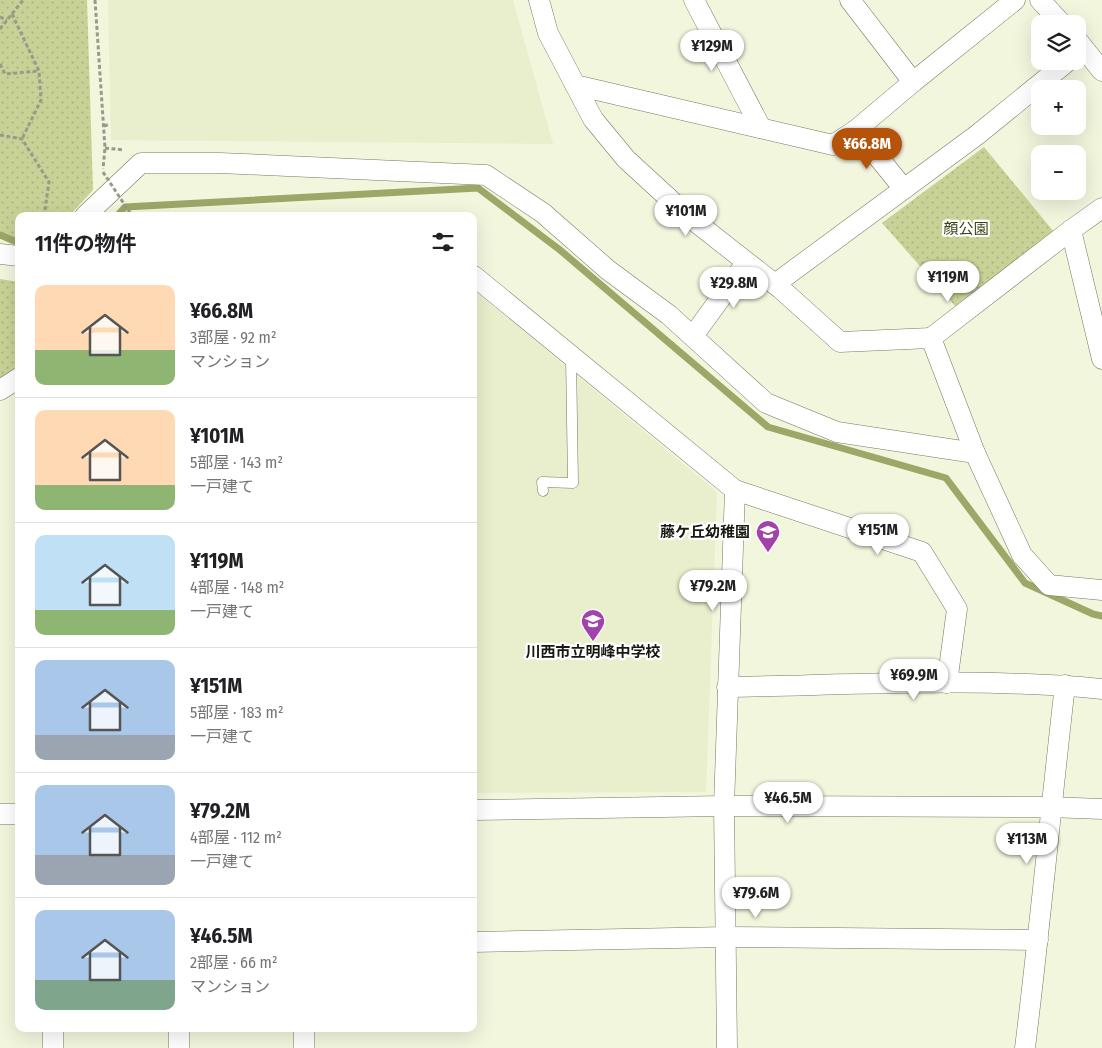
<!DOCTYPE html>
<html lang="ja">
<head>
<meta charset="utf-8">
<style>
	body { margin:0; font-family:"Fira Sans Condensed","Noto Sans JP",sans-serif; background:#f2f2f2; color:#202124; height:100vh; display:flex; flex-direction:column; font-size:19px; white-space:nowrap }
	* { box-sizing:border-box; margin:0 }
	p { font-size:16px; color:#757577 }
	.icon { flex:none; width:28px; height:28px; fill:none; stroke:currentColor; stroke-width:2; stroke-linecap:round; stroke-linejoin:round }
	.map { position:relative; flex:1; overflow:hidden }
	.drawer { position:absolute; left:15px; top:212px; width:462px; height:820px; display:flex; flex-direction:column; background:#fff; border-radius:10px; box-shadow:0 5px 20px #0002 }
	.drawer>* { flex:none }
	.buttons { position:absolute; left:1031px; top:15px; display:grid; gap:10px }
	.buttons a { display:grid; place-items:center; width:55px; height:55px; border-radius:10px; background:#fff; box-shadow:0 5px 20px #0002; font-size:25px }
	.price { position:absolute; translate:-50% -42px; padding:0 11px; border-radius:18px; background:#fff; color:#222; font-size:16px; line-height:32px; filter:drop-shadow(0 1px 2px #0008) }
	.price::after { content:''; position:absolute; left:50%; top:30px; width:15px; height:11px; margin-left:-8px; background:inherit; clip-path:polygon(0 0,100% 0,50% 100%) }
	.price.active { background:#b45309; color:#fff }
	ul { padding:0; list-style:none }
	li { display:flex; align-items:center; gap:15px; height:125px; padding:0 20px }
	li+li { border-top:1px solid #e0e0e0 }
	li span { display:grid; place-items:center; flex:none; width:140px; height:100px; border-radius:10px; color:#555 }
	li>.icon { margin-inline-start:auto }
	span .icon { width:60px; height:60px; fill:#fffc; stroke-width:1 }
	li b { font-size:21px }
	h2 { display:flex; justify-content:space-between; align-items:center; height:60px; padding:0 20px; font-size:21px }
	.map>svg:first-child { display:block }
	.built { fill:#e9eecd }
	.park { fill:url(#park-dots) }
	.lines { fill:none; stroke-linecap:round; stroke-linejoin:round }
	.stream { stroke:#9ea668; stroke-width:7 }
	.lane-casing { stroke:#757962; stroke-width:11 }
	.street-casing { stroke:#757962; stroke-width:21 }
	.path { stroke:#989b89; stroke-width:3; stroke-dasharray:4 2.5; stroke-linecap:butt }
	.lane { stroke:#fff; stroke-width:10 }
	.street { stroke:#fff; stroke-width:20 }
	.path-bridge { stroke:#989b89; stroke-width:3; stroke-dasharray:4 2.5; stroke-linecap:butt }
	.labels { text-anchor:middle; stroke-width:4.5; stroke-linejoin:round; paint-order:stroke }
	.park-label { font-size:15px; fill:#3c4111; stroke:#fff }
	.poi-label { font-size:15px; font-weight:bold; fill:#181910; stroke:#fff; text-anchor:end }
</style>
</head>
<body>
<div class="map">
<svg width="1102" height="1048" viewBox="0 0 1102 1048">
	<defs>
		<pattern id="park-dots" width="8" height="8" patternUnits="userSpaceOnUse" patternTransform="scale(1.25)"><rect width="8" height="8" fill="#c9d296"/><path d="M2 2h.1M6 6h.1" fill="none" stroke="#acb480" stroke-width="1.8" stroke-linecap="round"/></pattern>
	</defs>
	<rect width="100%" height="100%" fill="#f2f6dd"/>
	<g class="built">
		<path d="M 108,0 L 513,0 L 553,144 L 111,140 Z"/>
		<path d="M 474,290 L 717,492 L 706,792 L 474,793 Z"/>
	</g>
	<g class="park">
		<path d="M 0,0 L 87,0 L 93,190 L 69,216 L 19,216 L 19,240 L 11,239 L 0,233 Z"/>
		<path d="M 984,147 L 1054,232 L 955,306 L 882,223 Z"/>
		<path d="M 0,279 L 19,282 L 19,375 L 0,387 Z"/>
	</g>
	<g class="lines">
		<g class="stream">
			<path d="M 117,216 L 125,207 L 478,188 L 560,250 L 768,427 L 946,478 L 1025,583 L 1093,614 L 1102,616"/>
			<path d="M 0,235 L 19,243"/>
		</g>
		<g class="lane-casing">
			<path id="lane" d="M 543,491 L 542,482 L 573,483 L 571,356"/>
		</g>
		<g class="street-casing">
			<g id="street">
				<path d="M 539,0 L 548,33 L 593,119 L 626,159 L 688,216 L 781,289 L 840,342 L 931,338"/>
				<path d="M 694,0 L 761,128"/>
				<path d="M 850,0 L 913,82"/>
				<path d="M 1040,0 L 1062,24"/>
				<path d="M 1078,41 L 1102,71"/>
				<path d="M 575,85 L 833,145 L 856,130 L 913,82 L 1015,0"/>
				<path d="M 856,130 L 904,189"/>
				<path d="M 85,216 L 141,163 L 220,163 L 486,175 L 543,213 L 608,270 L 669,315 L 766,403 L 837,432 L 975,453 L 1022,555 L 1049,585 L 1102,590"/>
				<path d="M 1071,230 L 1102,359"/>
				<path d="M 0,254 L 19,256"/>
				<path d="M 474,276 L 735,490 L 724,806 L 727,1048"/>
				<path d="M 775,284 L 977,135 L 1068,61"/>
				<path d="M 693,336 L 746,263"/>
				<path d="M 0,390 L 19,378"/>
				<path d="M 975,453 L 931,338 L 1071,230 L 1102,208"/>
				<path d="M 735,490 L 922,552 L 957,609 L 947,683"/>
				<path d="M 727,687 C 852,685 978,677 1102,689"/>
				<path d="M 474,810 L 724,806 L 1050,807 L 1102,809"/>
				<path d="M 0,814 L 19,814"/>
				<path d="M 474,942 L 727,937 L 1038,940"/>
				<path d="M 53,1048 L 53,1029"/>
				<path d="M 179,1048 L 179,1029"/>
				<path d="M 304,1048 L 304,1029"/>
				<path d="M 1025,1048 C 1040,927 1051,806 1065,685"/>
			</g>
		</g>
		<g class="path">
			<path d="M 95,0 L 105,148 L 103,169"/>
			<path d="M 12,14 L 39,71 L 41,100 L 22,139"/>
			<path d="M 0,17 L 7,20"/>
			<path d="M 0,29 L 23,0"/>
			<path d="M 0,64 L 5,74 L 38,71"/>
			<path d="M 104,126 L 110,124"/>
			<path d="M 0,135 L 22,139 L 49,182 L 44,216"/>
			<path d="M 105,148 L 124,150"/>
		</g>
		<use href="#lane" class="lane"/>
		<use href="#street" class="street"/>
		<path class="path-bridge" d="M 103,172 L 132,216"/>
	</g>
	<defs>
		<g id="school-pin" transform="scale(1.25)"><path d="M0 17L-7.5 6A9.5 9.5 0 1 1 7.5 6Z" fill="#a242aa" stroke="#fff"/><path d="M0-5L7-2L0 1L-7-2ZM-4 1L0 2.5L4 1V4Q0 6-4 4Z" fill="#fff"/></g>
	</defs>
	<g fill-rule="evenodd">
		<use href="#school-pin" x="768" y="532"/>
		<use href="#school-pin" x="593" y="621"/>
	</g>
	<g class="labels">
		<g class="park-label">
			<text x="966" y="234">顔公園</text>
		</g>
		<g class="poi-label">
			<text x="750" y="537">藤ケ丘幼稚園</text>
			<text x="593" y="657" text-anchor="middle">川西市立明峰中学校</text>
		</g>
	</g>
</svg>
<div class="buttons">
<a><svg class="icon" aria-label="layers" viewBox="0 0 24 24"><path d="M12 4l9 5-9 5-9-5zM3 14l9 5 9-5"/></svg></a>
<a>+</a>
<a>−</a>
</div>
<b class="price" style="left:712px;top:72px">¥129M</b>
<b class="price active" style="left:867px;top:170px">¥66.8M</b>
<b class="price" style="left:686px;top:237px">¥101M</b>
<b class="price" style="left:948px;top:303px">¥119M</b>
<b class="price" style="left:734px;top:309px">¥29.8M</b>
<b class="price" style="left:878px;top:556px">¥151M</b>
<b class="price" style="left:713px;top:612px">¥79.2M</b>
<b class="price" style="left:914px;top:701px">¥69.9M</b>
<b class="price" style="left:788px;top:824px">¥46.5M</b>
<b class="price" style="left:1027px;top:865px">¥113M</b>
<b class="price" style="left:756px;top:919px">¥79.6M</b>
<section class="drawer">
<h2>11件の物件<svg class="icon" aria-label="filters" viewBox="0 0 24 24"><path d="M4 7h16M4 17h16"/><circle cx="9" cy="7" r="2"/><circle cx="15" cy="17" r="2"/></svg></h2>
<ul>
<li><span style="background:linear-gradient(#ffd9b3 65%,#8fb573 0)"><svg class="icon" aria-label="home" viewBox="0 0 24 24"><path d="M3 11l9-7 9 7M6 9v11h12V9"/></svg></span><div><b>¥66.8M</b><p>3部屋 · 92 m²</p><p>マンション</p></div></li>
<li><span style="background:linear-gradient(#ffd9b3 75%,#8fb573 0)"><svg class="icon" aria-label="home" viewBox="0 0 24 24"><path d="M3 11l9-7 9 7M6 9v11h12V9"/></svg></span><div><b>¥101M</b><p>5部屋 · 143 m²</p><p>一戸建て</p></div></li>
<li><span style="background:linear-gradient(#bfe0f5 75%,#8fb573 0)"><svg class="icon" aria-label="home" viewBox="0 0 24 24"><path d="M3 11l9-7 9 7M6 9v11h12V9"/></svg></span><div><b>¥119M</b><p>4部屋 · 148 m²</p><p>一戸建て</p></div></li>
<li><span style="background:linear-gradient(#a9c7e8 75%,#9aa5b1 0)"><svg class="icon" aria-label="home" viewBox="0 0 24 24"><path d="M3 11l9-7 9 7M6 9v11h12V9"/></svg></span><div><b>¥151M</b><p>5部屋 · 183 m²</p><p>一戸建て</p></div></li>
<li><span style="background:linear-gradient(#a9c7e8 70%,#9aa5b1 0)"><svg class="icon" aria-label="home" viewBox="0 0 24 24"><path d="M3 11l9-7 9 7M6 9v11h12V9"/></svg></span><div><b>¥79.2M</b><p>4部屋 · 112 m²</p><p>一戸建て</p></div></li>
<li><span style="background:linear-gradient(#a9c7e8 70%,#7fa58c 0)"><svg class="icon" aria-label="home" viewBox="0 0 24 24"><path d="M3 11l9-7 9 7M6 9v11h12V9"/></svg></span><div><b>¥46.5M</b><p>2部屋 · 66 m²</p><p>マンション</p></div></li>
</ul>
</section>
</div>
</body>
</html>
